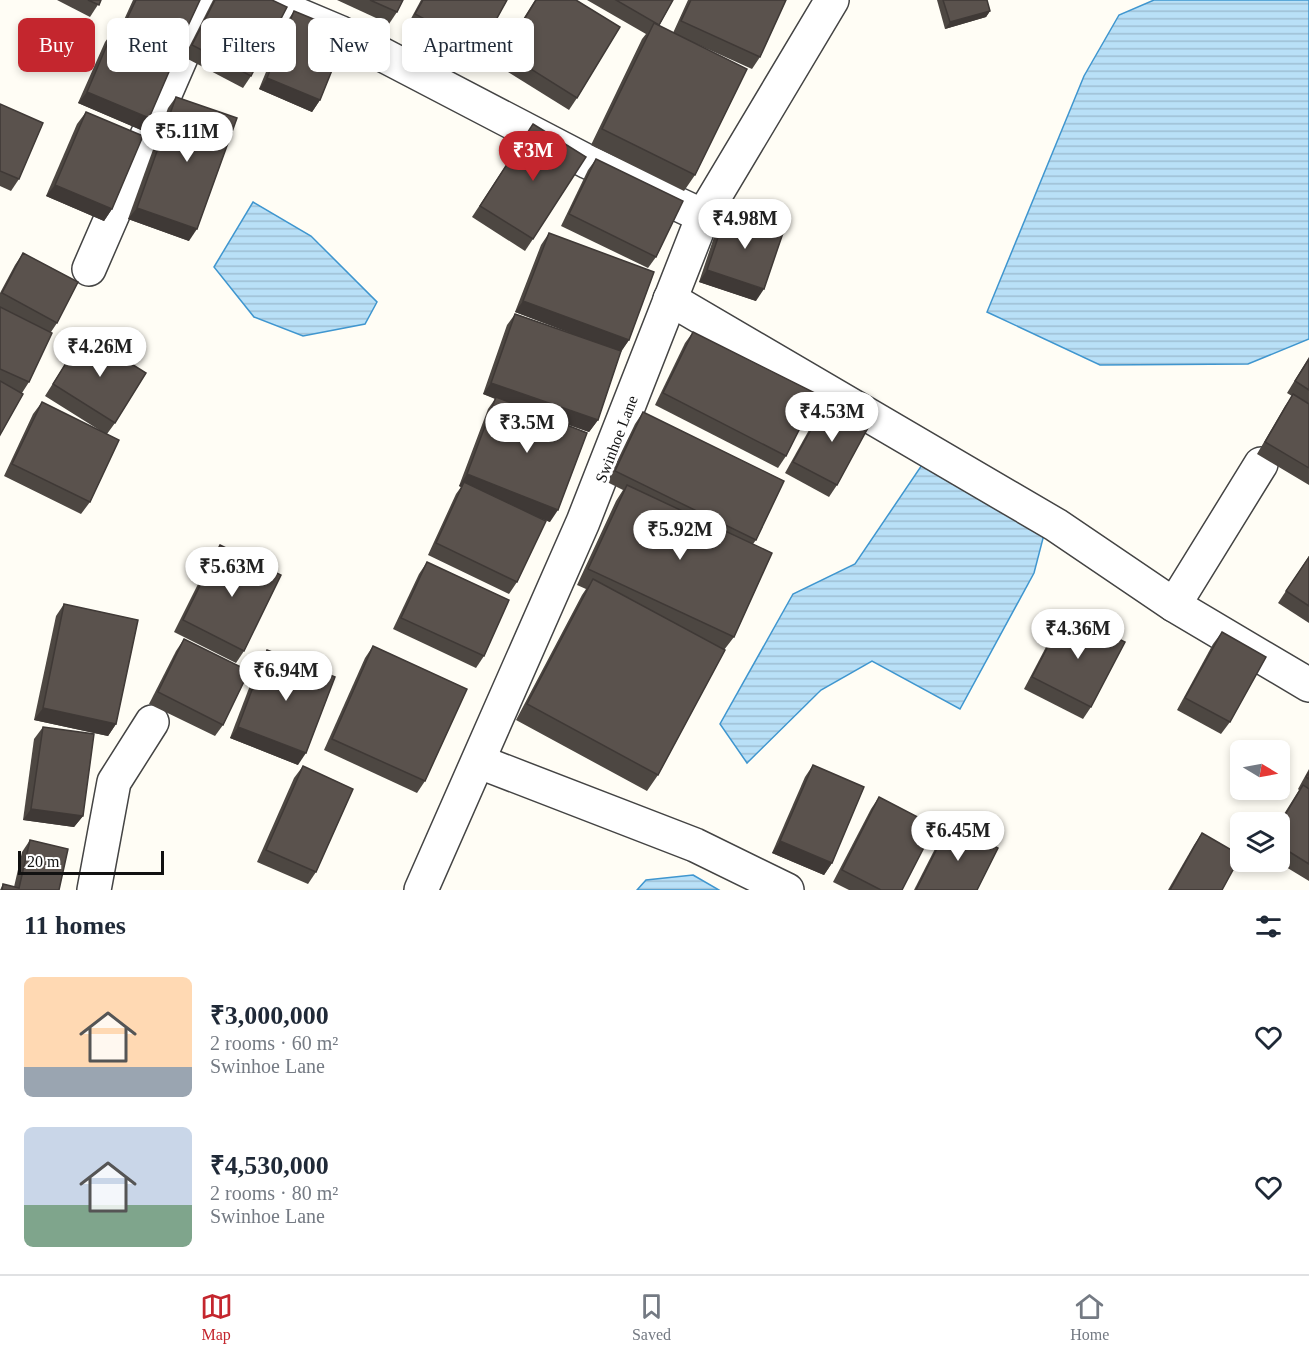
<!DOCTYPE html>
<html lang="en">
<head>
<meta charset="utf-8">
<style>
	body { margin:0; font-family:Georgia,serif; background:#f6f6f7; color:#1f2937; height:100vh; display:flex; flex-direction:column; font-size:22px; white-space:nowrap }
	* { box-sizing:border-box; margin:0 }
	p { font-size:20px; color:#747a83 }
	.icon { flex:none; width:33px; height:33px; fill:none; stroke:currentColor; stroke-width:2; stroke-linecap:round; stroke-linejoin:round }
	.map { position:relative; height:890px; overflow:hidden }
	.details { display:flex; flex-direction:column; background:#fff; flex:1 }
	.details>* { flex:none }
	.top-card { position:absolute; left:18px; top:18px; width:600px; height:54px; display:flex; gap:12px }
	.needle { width:39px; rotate:100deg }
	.fabs { position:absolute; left:1230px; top:740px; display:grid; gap:12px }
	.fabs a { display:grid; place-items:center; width:60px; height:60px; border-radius:9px; background:#fff; box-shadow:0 3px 9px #0003; font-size:30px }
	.scale { position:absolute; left:18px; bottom:15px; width:146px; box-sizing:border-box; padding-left:6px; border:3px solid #111; border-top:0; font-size:16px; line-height:21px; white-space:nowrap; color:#111; -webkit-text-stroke:4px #fff; paint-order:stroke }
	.price { position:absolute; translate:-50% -51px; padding:0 14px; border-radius:21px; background:#fff; color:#222; font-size:20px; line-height:39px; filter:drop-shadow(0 2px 3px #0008) }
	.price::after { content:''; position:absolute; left:50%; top:36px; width:18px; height:14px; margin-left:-9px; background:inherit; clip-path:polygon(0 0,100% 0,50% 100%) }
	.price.selected { background:#c4262e; color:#fff }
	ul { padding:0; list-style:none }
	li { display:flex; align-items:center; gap:18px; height:150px; padding:0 24px }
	li span { display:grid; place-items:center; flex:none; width:168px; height:120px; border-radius:9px; color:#555 }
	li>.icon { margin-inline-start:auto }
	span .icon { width:72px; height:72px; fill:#fffc; stroke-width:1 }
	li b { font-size:26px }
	h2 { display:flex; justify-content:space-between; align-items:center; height:72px; padding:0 24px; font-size:26px }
	.tag { padding:0 21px; border-radius:9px; background:#fff; box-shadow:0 3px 9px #0003; font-size:21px; line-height:54px }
	.tag.selected { background:#c4262e; color:#fff }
	.tab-bar { display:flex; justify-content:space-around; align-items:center; height:84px; border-top:2px solid #e0e1e3; background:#fff; font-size:16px; color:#747a83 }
	.tab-bar a { display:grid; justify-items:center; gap:3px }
	.tab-bar .selected { color:#c4262e }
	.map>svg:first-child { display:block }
	.water { fill:url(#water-rules); stroke:#3f96cf; stroke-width:1.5 }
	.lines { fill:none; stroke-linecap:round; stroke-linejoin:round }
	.minor-casing { stroke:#444; stroke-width:36 }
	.minor { stroke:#fff; stroke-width:33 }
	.wall { fill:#4d4742 }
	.shaded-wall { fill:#3f3936 }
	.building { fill:#5a524d; stroke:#3f3936; stroke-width:1.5 }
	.labels { text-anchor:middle; stroke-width:6; stroke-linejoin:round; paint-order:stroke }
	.street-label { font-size:16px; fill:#111; stroke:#fff }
</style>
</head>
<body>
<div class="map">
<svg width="1309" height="890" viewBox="0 0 1309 890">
	<defs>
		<pattern id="water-rules" width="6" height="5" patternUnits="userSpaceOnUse" patternTransform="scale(1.5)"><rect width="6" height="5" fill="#b9e0f7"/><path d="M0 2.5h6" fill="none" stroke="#9ebfd3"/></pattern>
	</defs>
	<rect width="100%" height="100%" fill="#fffdf5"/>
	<g class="water">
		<path d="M 1154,0 L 1309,0 L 1309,339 L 1248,364 L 1100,365 L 987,312 L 1084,76 L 1119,15 Z"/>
		<path d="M 253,202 L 311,236 L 377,302 L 365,324 L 303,336 L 254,317 L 214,267 Z"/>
		<path d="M 930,453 L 970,462 L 1021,485 L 1047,523 L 1034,573 L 960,709 L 872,661 L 821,690 L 747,763 L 720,724 L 793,594 L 855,564 Z"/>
		<path d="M 693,875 L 719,890 L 637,890 L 646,880 Z"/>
	</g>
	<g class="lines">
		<g class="minor-casing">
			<g id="minor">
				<path d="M 263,0 L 339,32 L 588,162 L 703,216"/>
				<path d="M 89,269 L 206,0"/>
				<path d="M 670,299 L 1056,525 L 1174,605 L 1309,685"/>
				<path d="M 1174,605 L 1261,464"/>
				<path d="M 480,762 L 695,845 L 787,890"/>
				<path d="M 94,890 L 114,782 L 152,722"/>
				<path d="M 421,890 L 583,522 L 703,216 L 832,0"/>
			</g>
		</g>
		<use href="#minor" class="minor"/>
	</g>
	<g class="wall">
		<path d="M 57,0 L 101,0 L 90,17 Z"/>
		<path d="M 133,0 L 200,0 L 179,45 L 172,56 L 141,130 L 78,103 L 105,42 L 113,31 L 118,33 Z"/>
		<path d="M 213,0 L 272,0 L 251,76 L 243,88 L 184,57 Z"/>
		<path d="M 337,0 L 403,0 L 397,12 L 389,24 Z"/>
		<path d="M 421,0 L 507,0 L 480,49 L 472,61 L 407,26 Z"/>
		<path d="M 535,0 L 576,0 L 577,98 L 569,110 L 495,64 Z"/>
		<path d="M 587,0 L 673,0 L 659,26 L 673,33 L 688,0 L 786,0 L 760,57 L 752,69 L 692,42 L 695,175 L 684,191 L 591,145 L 642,39 L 646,34 Z"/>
		<path d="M 937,0 L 987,0 L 990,11 L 986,17 L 945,29 Z"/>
		<path d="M 294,11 L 320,100 L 312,112 L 259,89 L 286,23 Z"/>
		<path d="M 176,97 L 189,241 L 128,219 L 168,108 Z"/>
		<path d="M 0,104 L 19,179 L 11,191 L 0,186 Z"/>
		<path d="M 86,112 L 112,209 L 104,221 L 46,196 L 77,124 Z"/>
		<path d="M 533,124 L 533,239 L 525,251 L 472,217 Z"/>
		<path d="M 596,159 L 656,257 L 648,268 L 561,226 L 588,170 Z"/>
		<path d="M 727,211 L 756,301 L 699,282 L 719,222 Z"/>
		<path d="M 549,233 L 629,340 L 621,351 L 598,420 L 589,432 L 543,416 L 550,522 L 537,517 L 517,582 L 509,594 L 428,555 L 456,494 L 461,487 L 459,486 L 488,409 L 495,399 L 483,394 L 507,325 L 515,314 L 573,334 L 515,312 L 541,245 Z"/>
		<path d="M 23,253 L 57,323 L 51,332 L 29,382 L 22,393 L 0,435 L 0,293 L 15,265 Z"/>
		<path d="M 693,332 L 786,456 L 778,468 L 655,405 L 685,343 Z"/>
		<path d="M 84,334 L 115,423 L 107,434 L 90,502 L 81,514 L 4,476 L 33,414 L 42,402 L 104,433 L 45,396 Z"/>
		<path d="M 1309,357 L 1309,485 L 1257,454 L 1285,406 L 1292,396 L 1287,393 Z"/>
		<path d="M 827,401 L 837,485 L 829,497 L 785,473 L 819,412 Z"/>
		<path d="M 643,412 L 756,540 L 753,544 L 734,637 L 724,650 L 658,775 L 647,791 L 516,720 L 582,595 L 586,589 L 577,585 L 616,501 L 623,490 L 607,482 L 635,424 Z"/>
		<path d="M 220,545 L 244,651 L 236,663 L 174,632 L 212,556 Z"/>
		<path d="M 1309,556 L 1309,623 L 1278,603 Z"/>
		<path d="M 427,562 L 484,656 L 476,668 L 393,629 L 419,574 Z"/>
		<path d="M 64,604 L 116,724 L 108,736 L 34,720 L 56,616 Z"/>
		<path d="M 1066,612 L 1091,707 L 1083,719 L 1024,689 L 1058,624 Z"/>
		<path d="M 1222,632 L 1230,722 L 1221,734 L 1177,710 L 1213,644 Z"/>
		<path d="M 184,639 L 223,725 L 215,736 L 149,704 L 176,651 Z"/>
		<path d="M 373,646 L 425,781 L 417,793 L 324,750 L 365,658 Z"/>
		<path d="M 267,650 L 298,765 L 230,738 L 259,662 Z"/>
		<path d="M 43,727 L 83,816 L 74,827 L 23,820 L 34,739 Z"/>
		<path d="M 813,765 L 832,863 L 824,875 L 772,853 L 805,777 Z"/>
		<path d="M 303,766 L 316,872 L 308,884 L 257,862 L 294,778 Z"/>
		<path d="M 1309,769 L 1309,881 L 1276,861 L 1280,861 L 1279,822 L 1299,790 L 1298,789 Z"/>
		<path d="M 879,797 L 902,890 L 849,890 L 833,882 L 871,809 Z"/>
		<path d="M 950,823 L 977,890 L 914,890 L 942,835 Z"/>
		<path d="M 1202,833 L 1222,890 L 1168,890 L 1194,845 Z"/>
		<path d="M 30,840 L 59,890 L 0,890 L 3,884 L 14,887 L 22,852 Z"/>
	</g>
	<g class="shaded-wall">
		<path d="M 990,11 L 986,17 L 945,29 L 950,22 Z"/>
		<path d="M 267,78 L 320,100 L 312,112 L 259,89 Z"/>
		<path d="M 87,92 L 149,118 L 141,130 L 78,103 Z"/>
		<path d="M 55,185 L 112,209 L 104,221 L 46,196 Z"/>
		<path d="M 137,208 L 197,229 L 189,241 L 128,219 Z"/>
		<path d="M 707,270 L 764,289 L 756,301 L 699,282 Z"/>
		<path d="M 523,301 L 629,340 L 621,352 L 515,312 Z"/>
		<path d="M 491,383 L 598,420 L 589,432 L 483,394 Z"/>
		<path d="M 467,474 L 558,510 L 550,522 L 462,487 L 464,482 L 461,487 L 459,486 Z"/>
		<path d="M 43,708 L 116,724 L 108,736 L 34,720 Z"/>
		<path d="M 238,727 L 306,753 L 298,765 L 230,738 Z"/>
		<path d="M 31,809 L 83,816 L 74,827 L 23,820 Z"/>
		<path d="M 780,841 L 832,863 L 824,875 L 772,853 Z"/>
	</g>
	<g class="building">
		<path d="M 88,0 L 101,0 L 99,5 Z"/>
		<path d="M 136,0 L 200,0 L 179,45 L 126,21 Z"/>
		<path d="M 215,0 L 272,0 L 287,7 L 251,76 L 192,45 Z"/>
		<path d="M 370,0 L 403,0 L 397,12 Z"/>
		<path d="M 423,0 L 507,0 L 480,49 L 415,14 Z"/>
		<path d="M 536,0 L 576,0 L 620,27 L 577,98 L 504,52 Z"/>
		<path d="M 616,0 L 673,0 L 659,25 Z"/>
		<path d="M 691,0 L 786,0 L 760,57 L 681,21 Z"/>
		<path d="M 943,0 L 987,0 L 990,11 L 950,22 Z"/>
		<path d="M 294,11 L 347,33 L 320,100 L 267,78 Z"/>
		<path d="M 654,23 L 747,69 L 695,175 L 602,129 Z"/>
		<path d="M 113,31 L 175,58 L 149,118 L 87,92 Z"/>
		<path d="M 176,97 L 237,118 L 197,229 L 137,208 Z"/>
		<path d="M 0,104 L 43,123 L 19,179 L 0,171 Z"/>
		<path d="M 86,112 L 143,136 L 112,209 L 55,185 Z"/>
		<path d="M 533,124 L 586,157 L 533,239 L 480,206 Z"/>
		<path d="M 596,159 L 683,201 L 656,257 L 569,214 Z"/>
		<path d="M 727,211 L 784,230 L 764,289 L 707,270 Z"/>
		<path d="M 549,233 L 654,272 L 629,340 L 523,301 Z"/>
		<path d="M 23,253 L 78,282 L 57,323 L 2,293 Z"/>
		<path d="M 0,307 L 52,333 L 29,382 L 0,369 Z"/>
		<path d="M 515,314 L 621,351 L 598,420 L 491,383 Z"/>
		<path d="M 693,332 L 817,394 L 786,456 L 663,393 Z"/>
		<path d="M 84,334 L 146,373 L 115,423 L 53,384 Z"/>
		<path d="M 1309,359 L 1309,390 L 1295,381 Z"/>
		<path d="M 0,381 L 23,394 L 0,435 Z"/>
		<path d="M 1293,394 L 1309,404 L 1309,468 L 1265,442 Z"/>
		<path d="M 496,397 L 587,433 L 558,510 L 467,474 Z"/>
		<path d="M 827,401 L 870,424 L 837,485 L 793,462 Z"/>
		<path d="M 42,402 L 119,440 L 90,502 L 12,464 Z"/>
		<path d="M 643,412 L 784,481 L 756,540 L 615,471 Z"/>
		<path d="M 464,482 L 546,521 L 517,582 L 436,543 Z"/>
		<path d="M 627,485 L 772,553 L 734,637 L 588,569 Z"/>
		<path d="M 220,545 L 281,575 L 244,651 L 183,620 Z"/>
		<path d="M 1309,557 L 1309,606 L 1286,591 Z"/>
		<path d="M 427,562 L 509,600 L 484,656 L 401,618 Z"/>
		<path d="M 593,579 L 725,650 L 658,775 L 527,704 Z"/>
		<path d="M 64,604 L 138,620 L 116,724 L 43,708 Z"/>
		<path d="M 1066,612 L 1125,642 L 1091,707 L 1032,677 Z"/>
		<path d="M 1222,632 L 1266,657 L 1230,722 L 1185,698 Z"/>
		<path d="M 184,639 L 249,671 L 223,725 L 158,692 Z"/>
		<path d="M 373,646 L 467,689 L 425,781 L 332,739 Z"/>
		<path d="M 267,650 L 335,677 L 306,753 L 238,727 Z"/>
		<path d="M 43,727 L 94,734 L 83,816 L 31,809 Z"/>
		<path d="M 813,765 L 864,787 L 832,863 L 780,841 Z"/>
		<path d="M 303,766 L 353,789 L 316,872 L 266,850 Z"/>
		<path d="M 1309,772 L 1309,779 L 1306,777 Z"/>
		<path d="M 1303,785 L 1309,789 L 1309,864 L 1280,846 L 1280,823 Z"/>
		<path d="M 879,797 L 935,826 L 902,890 L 881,890 L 842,870 Z"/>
		<path d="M 950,823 L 998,848 L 977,890 L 916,890 Z"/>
		<path d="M 1202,833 L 1240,855 L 1240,857 L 1222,890 L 1170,890 Z"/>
		<path d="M 30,840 L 68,849 L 59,890 L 2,890 L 3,884 L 19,888 Z"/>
	</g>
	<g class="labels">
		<g class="street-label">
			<text transform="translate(616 439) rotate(-69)" y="6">Swinhoe Lane</text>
		</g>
	</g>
</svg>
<div class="fabs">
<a><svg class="needle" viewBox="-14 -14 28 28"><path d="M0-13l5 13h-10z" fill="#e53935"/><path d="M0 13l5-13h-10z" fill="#747a83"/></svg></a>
<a><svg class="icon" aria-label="layers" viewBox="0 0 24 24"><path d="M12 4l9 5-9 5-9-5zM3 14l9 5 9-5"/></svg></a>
</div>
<div class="scale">20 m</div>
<b class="price" style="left:187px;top:163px">₹5.11M</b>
<b class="price selected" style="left:533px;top:182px">₹3M</b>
<b class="price" style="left:745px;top:250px">₹4.98M</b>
<b class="price" style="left:100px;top:378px">₹4.26M</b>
<b class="price" style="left:832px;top:443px">₹4.53M</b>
<b class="price" style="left:527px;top:454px">₹3.5M</b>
<b class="price" style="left:680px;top:561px">₹5.92M</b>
<b class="price" style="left:232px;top:598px">₹5.63M</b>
<b class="price" style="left:1078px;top:660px">₹4.36M</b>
<b class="price" style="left:286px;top:702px">₹6.94M</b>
<b class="price" style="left:958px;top:862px">₹6.45M</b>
<div class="top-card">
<a class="tag selected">Buy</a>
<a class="tag">Rent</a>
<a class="tag">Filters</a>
<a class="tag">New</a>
<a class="tag">Apartment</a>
</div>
</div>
<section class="details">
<h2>11 homes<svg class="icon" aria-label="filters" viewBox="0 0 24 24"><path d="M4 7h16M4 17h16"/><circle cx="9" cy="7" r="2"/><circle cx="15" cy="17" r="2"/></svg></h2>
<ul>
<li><span style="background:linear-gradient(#ffd9b3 75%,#9aa5b1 0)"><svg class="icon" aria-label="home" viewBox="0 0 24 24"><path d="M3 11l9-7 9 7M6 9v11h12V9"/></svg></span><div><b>₹3,000,000</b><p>2 rooms · 60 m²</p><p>Swinhoe Lane</p></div><svg class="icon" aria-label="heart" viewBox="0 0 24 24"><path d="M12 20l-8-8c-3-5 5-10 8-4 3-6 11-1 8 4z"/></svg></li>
<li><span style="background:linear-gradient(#c9d6e8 65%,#7fa58c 0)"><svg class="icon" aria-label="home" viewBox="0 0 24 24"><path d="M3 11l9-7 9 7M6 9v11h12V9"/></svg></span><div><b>₹4,530,000</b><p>2 rooms · 80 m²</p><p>Swinhoe Lane</p></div><svg class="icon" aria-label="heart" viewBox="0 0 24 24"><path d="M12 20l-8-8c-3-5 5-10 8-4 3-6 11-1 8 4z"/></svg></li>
</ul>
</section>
<nav class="tab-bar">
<a class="selected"><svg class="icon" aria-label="map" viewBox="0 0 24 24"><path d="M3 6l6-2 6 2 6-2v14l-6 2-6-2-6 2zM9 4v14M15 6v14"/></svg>Map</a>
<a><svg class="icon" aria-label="saved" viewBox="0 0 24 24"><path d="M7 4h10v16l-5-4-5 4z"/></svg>Saved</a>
<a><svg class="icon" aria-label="home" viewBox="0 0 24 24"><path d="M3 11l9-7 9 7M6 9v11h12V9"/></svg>Home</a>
</nav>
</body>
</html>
